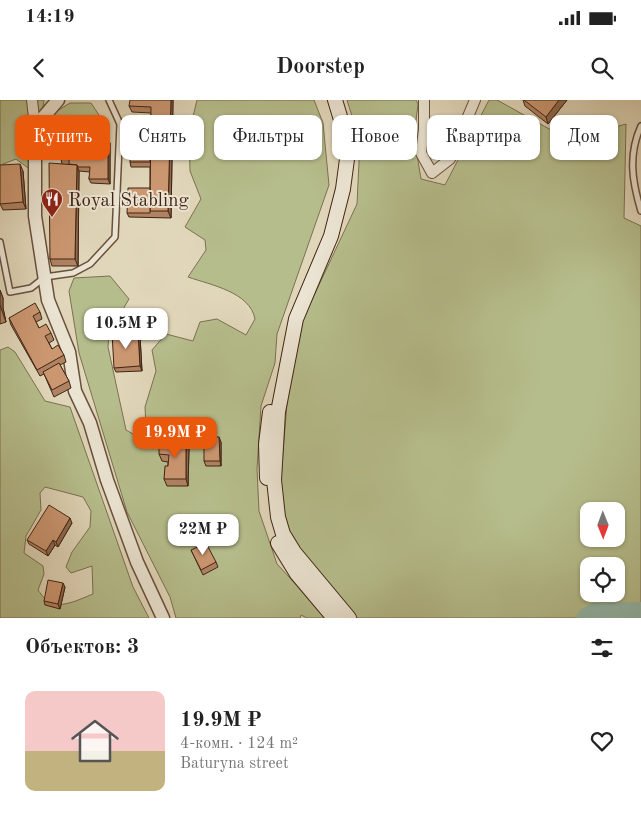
<!DOCTYPE html>
<html lang="ru">
<head>
<meta charset="utf-8">
<style>
	body { margin:0; font-family:"Old Standard TT",serif; background:#f2f2f2; color:#222; height:100vh; display:flex; flex-direction:column; font-size:19px; white-space:nowrap }
	* { box-sizing:border-box; margin:0 }
	p { font-size:16px; color:#767676 }
	.icon { flex:none; width:28px; height:28px; fill:none; stroke:currentColor; stroke-width:2; stroke-linecap:round; stroke-linejoin:round }
	.map { position:relative; height:518px; overflow:hidden }
	.sheet { display:flex; flex-direction:column; background:#fff; flex:1 }
	.sheet>* { flex:none }
	.hud { position:absolute; left:15px; top:15px; width:611px; height:45px; display:flex; gap:10px }
	.needle { width:32px; rotate:179deg }
	.buttons { position:absolute; left:580px; top:402px; display:grid; gap:10px }
	.buttons a { display:grid; place-items:center; width:45px; height:45px; border-radius:10px; background:#fff; box-shadow:0 1px 4px #0004; font-size:25px }
	.price { position:absolute; translate:-50% -42px; padding:0 11px; border-radius:10px; background:#fff; color:#222; font-size:16px; line-height:32px; filter:drop-shadow(0 1px 2px #0008) }
	.price::after { content:''; position:absolute; left:50%; top:30px; width:15px; height:11px; margin-left:-8px; background:inherit; clip-path:polygon(0 0,100% 0,50% 100%) }
	.price.on { background:#ea580c; color:#fff }
	ul { padding:0; list-style:none }
	li { display:flex; align-items:center; gap:15px; height:125px; padding:0 25px }
	li+li { border-top:1px solid #e0e0e0 }
	li span { display:grid; place-items:center; flex:none; width:140px; height:100px; border-radius:10px; color:#555 }
	li>.icon { margin-inline-start:auto }
	span .icon { width:60px; height:60px; fill:#fffc; stroke-width:1 }
	li b { font-size:21px }
	h2 { display:flex; justify-content:space-between; align-items:center; height:60px; padding:0 25px; font-size:21px }
	.chip { padding:0 18px; border-radius:10px; background:#fff; box-shadow:0 1px 4px #0004; font-size:18px; line-height:45px }
	.chip.on { background:#ea580c; color:#fff }
	.status { display:flex; justify-content:space-between; align-items:center; height:35px; padding:0 25px; background:#fff; direction:ltr }
	.status svg { height:14px; fill:currentColor }
	header { display:flex; justify-content:space-between; align-items:center; height:65px; padding:0 25px; background:#fff; font-size:22px; font-weight:800 }
	.map>svg:first-child { display:block }
	.green { fill:#b6bd8c; stroke:#7c7050; fill-rule:evenodd }
	.lines { fill:none; stroke-linecap:round; stroke-linejoin:round }
	.river { stroke:#94b9ac; stroke-width:22 }
	.service-casing { stroke:#69503d; stroke-width:8 }
	.minor-casing { stroke:#69503d; stroke-width:12 }
	.tertiary-casing { stroke:#69503d; stroke-width:15 }
	.secondary-casing { stroke:#412414; stroke-width:16 }
	.service { stroke:#ebe4d2; stroke-width:5 }
	.minor { stroke:#ebe4d2; stroke-width:10 }
	.tertiary { stroke:#ebe4d2; stroke-width:12 }
	.secondary { stroke:#ebe4d2; stroke-width:14 }
	.wall { fill:#af8261; stroke:#412414 }
	.shaded-wall { fill:#8e6a4f; stroke:#412414 }
	.building { fill:#cb9771; stroke:#412414 }
	.labels { text-anchor:middle; stroke-width:4; stroke-linejoin:round; paint-order:stroke }
	.poi-label { font-size:19px; fill:#412414; stroke:#ebe4d2; text-anchor:start }
</style>
</head>
<body>
<div class="status"><b>14:19</b><svg viewBox="0 0 49 12"><path d="M0 12V9h3v3zM5 12V6h3v6zM10 12V3h3v9zM15 12V0h3v12zM26 1h20v11H26zM47 4h2v5h-2z"/></svg></div>
<header><svg class="icon" aria-label="back" viewBox="0 0 24 24"><path d="M15 5l-7 7 7 7"/></svg>Doorstep<svg class="icon" aria-label="search" viewBox="0 0 24 24"><circle cx="10" cy="10" r="6"/><path d="M15 15l6 6"/></svg></header>
<div class="map">
<svg width="641" height="518" viewBox="0 0 641 518">
	<rect width="100%" height="100%" fill="#e0d6b9"/>
	<filter id="stains"><feTurbulence type="fractalNoise" baseFrequency=".004" numOctaves="4"/><feColorMatrix values="0 0 0 0 .2 0 0 0 0 .09 0 0 0 0 .02 0 0 0 .5 -.17"/></filter>
	<radialGradient id="worn" r=".72"><stop offset=".6" stop-color="#630" stop-opacity="0"/><stop offset="1" stop-color="#630" stop-opacity=".3"/></radialGradient>
	<g class="green">
		<path d="M 0,0 L 44,0 L 41,21 L 70,3 L 91,3 L 99,15 L 79,33 L 50,40 L 35,73 L 16,59 L 3,64 L 0,72 Z"/>
		<path d="M 197,0 L 314,0 L 323,23 L 329,85 L 277,234 L 275,263 L 261,306 L 257,369 L 259,411 L 277,464 L 327,518 L 307,518 L 301,515 L 300,518 L 176,518 L 170,497 L 127,412 L 79,253 L 69,191 L 74,178 L 110,176 L 129,199 L 109,233 L 108,247 L 126,330 L 133,334 L 146,327 L 145,307 L 156,271 L 152,250 L 166,234 L 193,241 L 200,222 L 217,219 L 246,235 L 255,219 C 250,192 211,185 188,177 L 206,150 L 205,140 L 185,127 L 201,99 L 190,71 L 189,33 Z"/>
		<path d="M 347,0 L 416,0 L 418,4 L 414,37 L 421,79 L 445,85 L 489,0 L 497,0 L 569,40 L 626,24 L 624,118 L 641,126 L 641,518 L 357,518 L 291,438 L 282,409 L 280,390 L 287,303 L 295,236 L 357,104 L 360,42 ZM 589,411 L 616,411 L 616,439 L 589,439 ZM 589,466 L 616,466 L 616,494 L 589,494 Z"/>
		<path d="M 8,247 L 15,252 L 45,301 L 70,307 L 133,487 L 149,518 L 0,518 L 0,250 ZM 45,387 L 83,397 L 91,411 L 90,427 L 72,452 L 66,467 L 71,473 L 92,466 L 93,494 C 80,499 58,511 46,500 C 43,497 40,493 38,490 L 44,474 L 43,466 L 24,453 L 26,436 L 41,410 L 40,393 Z"/>
	</g>
	<g class="lines">
		<path class="river" d="M 588,518 L 595,514 L 641,513"/>
		<g class="service-casing">
			<g id="service">
				<path d="M 641,26 C 628,55 632,81 641,111"/>
				<path d="M 0,142 L 10,192 L 31,188 L 45,177 L 73,173 L 90,164 L 115,137 L 120,24 L 109,0"/>
			</g>
		</g>
		<g class="minor-casing">
			<g id="minor">
				<path d="M 32,0 L 35,27"/>
				<path d="M 424,0 L 424,29 L 421,53 L 432,73 L 450,59 L 475,0"/>
			</g>
		</g>
		<g class="tertiary-casing">
			<path id="tertiary" d="M 58,0 L 35,27 L 35,116 L 48,200 L 69,252 L 75,291 L 90,323 L 107,380 L 137,462 L 163,518"/>
		</g>
		<g class="secondary-casing">
			<g id="secondary">
				<path d="M 335,0 L 345,33 L 347,59 L 343,89 L 331,136 L 296,219 L 278,312 L 274,380 L 278,417 L 283,434 L 294,452 L 349,518"/>
				<path d="M 267,378 L 266,344 L 270,312"/>
				<path d="M 278,443 L 297,474 L 334,518"/>
			</g>
		</g>
		<use href="#service" class="service"/>
		<use href="#minor" class="minor"/>
		<use href="#tertiary" class="tertiary"/>
		<use href="#secondary" class="secondary"/>
	</g>
	<g class="wall">
		<path d="M 173,0 L 171,118 L 129,117 L 127,113 L 150,88 L 150,67 L 131,67 L 130,62 L 151,40 L 151,13 L 132,12 L 129,6 Z"/>
		<path d="M 523,0 L 567,0 L 548,24 L 525,6 Z"/>
		<path d="M 110,43 L 110,84 L 91,83 L 89,79 L 90,72 L 79,71 L 78,166 L 52,166 L 50,159 L 62,64 L 61,59 Z"/>
		<path d="M 23,71 L 26,109 L 3,110 L 0,104 Z"/>
		<path d="M 0,190 L 3,198 L 3,208 L 6,222 L 0,224 Z"/>
		<path d="M 40,212 L 42,219 L 36,222 L 39,228 L 51,233 L 54,240 L 49,243 L 52,249 L 64,255 L 66,262 L 60,265 L 69,281 L 71,288 L 54,297 L 44,274 L 40,276 L 11,225 L 9,218 Z"/>
		<path d="M 140,236 L 142,271 L 116,272 L 114,268 Z"/>
		<path d="M 221,342 L 221,366 L 206,366 L 204,361 Z"/>
		<path d="M 189,348 L 188,386 L 167,386 L 164,379 L 168,366 L 168,362 L 162,361 L 159,354 Z"/>
		<path d="M 72,423 L 58,447 L 55,445 L 48,456 L 29,444 L 27,440 Z"/>
		<path d="M 191,450 L 216,462 L 218,467 L 203,475 Z"/>
		<path d="M 65,487 L 60,509 L 45,505 L 44,501 Z"/>
	</g>
	<g class="shaded-wall">
		<path d="M 171,0 L 173,0 L 171,118 L 168,111 Z"/>
		<path d="M 559,0 L 567,0 L 548,24 L 546,17 Z"/>
		<path d="M 108,39 L 110,43 L 110,84 L 108,79 Z"/>
		<path d="M 20,64 L 23,71 L 26,109 L 23,102 Z"/>
		<path d="M 77,65 L 79,71 L 78,166 L 75,159 Z"/>
		<path d="M 0,190 L 3,198 L 3,208 L 6,222 L 0,205 Z"/>
		<path d="M 138,232 L 140,236 L 142,271 L 140,266 Z"/>
		<path d="M 219,337 L 221,342 L 221,366 L 220,361 Z"/>
		<path d="M 186,342 L 189,348 L 188,386 L 186,379 Z"/>
		<path d="M 70,418 L 72,423 L 58,447 L 56,442 Z"/>
		<path d="M 53,440 L 55,445 L 48,456 L 46,451 Z"/>
		<path d="M 63,483 L 65,487 L 60,509 L 58,504 Z"/>
	</g>
	<g class="building">
		<path d="M 130,0 L 171,0 L 168,111 L 150,111 L 151,7 L 129,6 Z"/>
		<path d="M 524,0 L 559,0 L 546,17 Z"/>
		<path d="M 61,38 L 108,39 L 108,79 L 89,79 L 90,67 L 78,67 L 77,65 L 69,64 L 69,59 L 61,59 Z"/>
		<path d="M 130,40 L 151,40 L 150,62 L 130,62 Z"/>
		<path d="M 49,63 L 77,65 L 75,159 L 50,159 Z"/>
		<path d="M 20,64 L 23,102 L 0,104 L 0,65 Z"/>
		<path d="M 128,88 L 150,88 L 150,113 L 127,113 Z"/>
		<path d="M 35,203 L 40,212 L 33,216 L 39,228 L 46,224 L 51,233 L 45,236 L 52,249 L 58,245 L 64,255 L 37,270 L 9,218 Z"/>
		<path d="M 138,232 L 140,266 L 114,268 L 112,233 Z"/>
		<path d="M 59,263 L 69,281 L 52,290 L 43,272 Z"/>
		<path d="M 204,337 L 219,337 L 220,361 L 204,361 Z"/>
		<path d="M 159,341 L 186,342 L 186,379 L 164,379 L 165,366 L 168,366 L 169,355 L 159,354 Z"/>
		<path d="M 49,405 L 70,418 L 56,442 L 53,440 L 46,451 L 27,440 Z"/>
		<path d="M 206,443 L 216,462 L 201,470 L 191,450 Z"/>
		<path d="M 48,480 L 63,483 L 58,504 L 44,501 Z"/>
	</g>
	<defs>
		<g id="restaurant-pin" transform="scale(1.125)"><path d="M0 17L-7.5 6A9.5 9.5 0 1 1 7.5 6Z" fill="#8f2418" stroke="#ebe4d2"/><path d="M-5-6h1v4h1v-4h1v4h1v-4h1v5L-1.5 .5V6h-2V.5L-5-1ZM5-6V6H3V1.5H1.5Q1.5-4 5-6Z" fill="#fff"/></g>
	</defs>
	<g fill-rule="evenodd">
		<use href="#restaurant-pin" x="52" y="99"/>
	</g>
	<g class="labels">
		<g class="poi-label">
			<text x="68" y="106">Royal Stabling</text>
		</g>
	</g>
	<rect width="100%" height="100%" filter="url(#stains)"/>
	<rect width="100%" height="100%" fill="url(#worn)"/>
</svg>
<div class="buttons">
<a><svg class="needle" viewBox="-14 -14 28 28"><path d="M0-13l5 13h-10z" fill="#e53935"/><path d="M0 13l5-13h-10z" fill="#767676"/></svg></a>
<a><svg class="icon" aria-label="locate" viewBox="0 0 24 24"><circle cx="12" cy="12" r="6"/><path d="M12 2v4M12 18v4M2 12h4M18 12h4"/></svg></a>
</div>
<b class="price" style="left:126px;top:250px">10.5M ₽</b>
<b class="price on" style="left:175px;top:359px">19.9M ₽</b>
<b class="price" style="left:203px;top:456px">22M ₽</b>
<div class="hud">
<a class="chip on">Купить</a>
<a class="chip">Снять</a>
<a class="chip">Фильтры</a>
<a class="chip">Новое</a>
<a class="chip">Квартира</a>
<a class="chip">Дом</a>
</div>
</div>
<section class="sheet">
<h2>Объектов: 3<svg class="icon" aria-label="filters" viewBox="0 0 24 24"><path d="M4 7h16M4 17h16"/><circle cx="9" cy="7" r="2"/><circle cx="15" cy="17" r="2"/></svg></h2>
<ul>
<li><span style="background:linear-gradient(#f6c9c9 60%,#c2b280 0)"><svg class="icon" aria-label="home" viewBox="0 0 24 24"><path d="M3 11l9-7 9 7M6 9v11h12V9"/></svg></span><div><b>19.9M ₽</b><p>4-комн. · 124 m²</p><p>Baturyna street</p></div><svg class="icon" aria-label="heart" viewBox="0 0 24 24"><path d="M12 20l-8-8c-3-5 5-10 8-4 3-6 11-1 8 4z"/></svg></li>
</ul>
</section>
</body>
</html>
